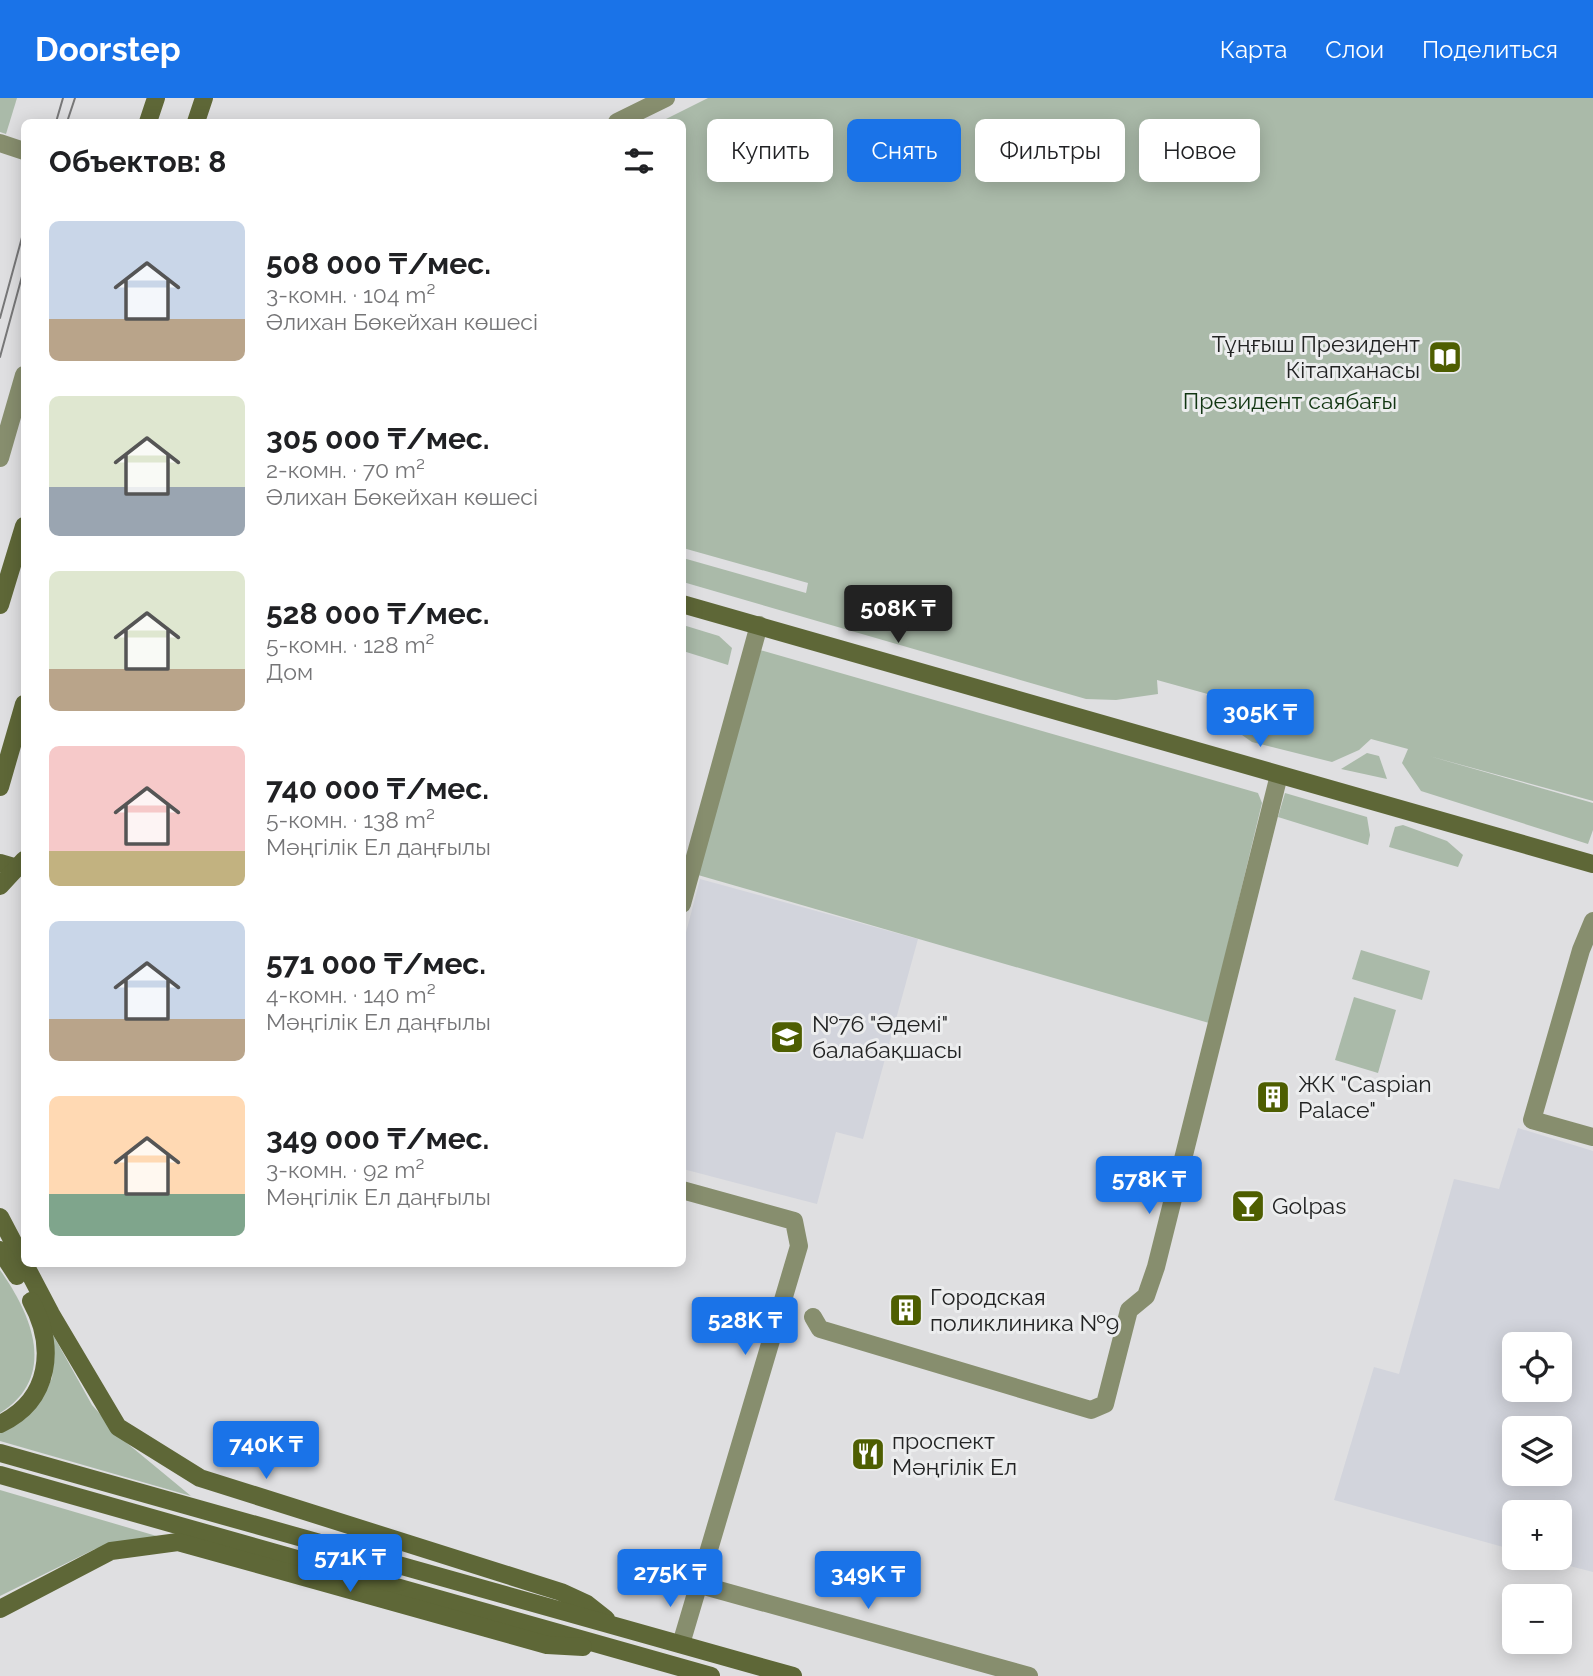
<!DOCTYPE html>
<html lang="ru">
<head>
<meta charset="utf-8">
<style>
	body { margin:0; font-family:Raleway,sans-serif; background:#f6f6f6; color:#202124; height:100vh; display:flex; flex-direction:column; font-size:26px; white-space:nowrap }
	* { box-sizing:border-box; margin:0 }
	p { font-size:23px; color:#757577 }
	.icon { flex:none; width:38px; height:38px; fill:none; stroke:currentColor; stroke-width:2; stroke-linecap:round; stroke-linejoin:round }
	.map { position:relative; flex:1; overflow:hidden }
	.side { position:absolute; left:21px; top:21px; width:665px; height:1148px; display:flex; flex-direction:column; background:#fff; border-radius:10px; box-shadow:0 4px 18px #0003 }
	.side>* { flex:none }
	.top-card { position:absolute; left:707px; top:21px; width:665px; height:63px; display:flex; gap:14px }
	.buttons { position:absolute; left:1502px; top:1234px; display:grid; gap:14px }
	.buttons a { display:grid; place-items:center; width:70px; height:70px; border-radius:10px; background:#fff; box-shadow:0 4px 18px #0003; font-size:35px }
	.price { position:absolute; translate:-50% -60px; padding:0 16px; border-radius:7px; background:#1a73e8; color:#fff; font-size:23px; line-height:46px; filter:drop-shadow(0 2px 4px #0008) }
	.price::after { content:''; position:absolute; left:50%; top:42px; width:21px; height:16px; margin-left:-10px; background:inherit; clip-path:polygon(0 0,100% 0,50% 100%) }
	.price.active { background:#222; color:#fff }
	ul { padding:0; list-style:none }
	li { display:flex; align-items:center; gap:21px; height:175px; padding:0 28px }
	li span { display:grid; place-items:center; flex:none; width:196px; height:140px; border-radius:10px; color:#555 }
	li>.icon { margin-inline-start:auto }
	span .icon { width:84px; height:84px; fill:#fffc; stroke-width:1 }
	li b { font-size:30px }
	h2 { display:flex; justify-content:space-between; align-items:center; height:84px; padding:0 28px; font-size:30px }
	.pill { padding:0 24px; border-radius:10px; background:#fff; box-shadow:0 4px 18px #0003; font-size:24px; line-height:63px }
	.pill.active { background:#1a73e8; color:#fff }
	header { display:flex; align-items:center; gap:42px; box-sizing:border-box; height:98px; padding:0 35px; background:#1a73e8; color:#fff }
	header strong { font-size:33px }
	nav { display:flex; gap:38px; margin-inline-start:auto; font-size:24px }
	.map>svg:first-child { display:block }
	.built { fill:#d2d4dc; fill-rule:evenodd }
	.green { fill:#aabaa9 }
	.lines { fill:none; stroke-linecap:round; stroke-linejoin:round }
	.street { stroke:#878e6e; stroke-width:18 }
	.secondary { stroke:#5e6737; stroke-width:18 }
	.tram { stroke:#777778; stroke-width:2 }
	.labels { text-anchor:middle; stroke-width:6; stroke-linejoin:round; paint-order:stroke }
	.poi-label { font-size:23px; fill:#222323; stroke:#ecedee; text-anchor:start }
	.park-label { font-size:23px; fill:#123612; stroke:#ecedee }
</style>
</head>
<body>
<header>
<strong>Doorstep</strong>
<nav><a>Карта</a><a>Слои</a><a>Поделиться</a></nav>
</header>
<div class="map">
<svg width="1593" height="1578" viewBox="0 0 1593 1578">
	<rect width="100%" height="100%" fill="#dfdfe1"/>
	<g class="built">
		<path d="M 700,781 L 918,841 L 863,1041 L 836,1034 L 817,1106 L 683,1071 L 683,846 Z"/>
		<path d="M 1518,1030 L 1593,1053 L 1593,1474 L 1539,1460 L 1559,1460 L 1559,1414 L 1514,1414 L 1514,1452 L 1334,1402 L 1374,1269 L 1399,1276 L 1454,1081 L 1499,1091 ZM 1514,1246 L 1559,1246 L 1559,1292 L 1514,1292 ZM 1514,1330 L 1559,1330 L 1559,1376 L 1514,1376 Z"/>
	</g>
	<g class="green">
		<path d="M 0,0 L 17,0 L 6,36 L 0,34 Z"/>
		<path d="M 708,0 L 1593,0 L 1593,703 L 1429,658 L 1593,705 L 1593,732 L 1588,746 L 1421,693 L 1402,665 L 1408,651 L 1371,641 L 1359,652 L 1332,664 L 1252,644 L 1242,637 L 1233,603 L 1157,582 L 1158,596 L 1116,602 L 1086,601 L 683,484 L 683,460 L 806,495 L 808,485 L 683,450 L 682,24 L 660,24 Z"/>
		<path d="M 683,527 L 719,538 L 732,550 L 728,567 L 683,553 Z"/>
		<path d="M 760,552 L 1258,695 L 1262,705 L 1209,925 L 698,777 Z"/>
		<path d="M 1367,655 L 1379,658 L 1387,681 L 1341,671 Z"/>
		<path d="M 1285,695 L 1367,719 L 1370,737 L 1368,747 L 1278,719 Z"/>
		<path d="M 1403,727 L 1447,743 L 1463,757 L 1458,769 L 1389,749 L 1395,729 Z"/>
		<path d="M 1361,852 L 1430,873 L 1422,902 L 1352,881 Z"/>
		<path d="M 1354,899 L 1396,912 L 1378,975 L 1335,962 Z"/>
		<path d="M 0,1172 C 32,1217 58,1279 0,1315 Z"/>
		<path d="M 52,1235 L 92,1307 L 122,1341 L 191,1398 L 0,1343 L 0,1335 L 26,1320 L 47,1291 L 52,1280 L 54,1255 Z"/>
		<path d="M 0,1392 L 160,1439 L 95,1451 L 0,1498 Z"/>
	</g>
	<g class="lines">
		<g class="street">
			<path d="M 617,24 L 666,0"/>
			<path d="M 0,45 L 24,53"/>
			<path d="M 0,360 L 24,277"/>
			<path d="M 682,806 L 759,527"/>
			<path d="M 1593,823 L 1581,852 L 1532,1022 L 1593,1039"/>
			<path d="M 813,1219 L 820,1231 L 1091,1312 L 1105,1306 L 1129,1212 L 1146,1198 L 1156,1169 L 1279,677"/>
			<path d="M 697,1486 L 1029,1578"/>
			<path d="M 681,1546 L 799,1148 L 794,1123 L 682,1092"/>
		</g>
		<g class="secondary">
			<path d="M 148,24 L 156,0"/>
			<path d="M 196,24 L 204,0"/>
			<path d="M 682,506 L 1593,766"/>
			<path d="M 0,507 L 24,428"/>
			<path d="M 0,689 L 24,606"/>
			<path d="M 0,765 L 17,770"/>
			<path d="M 0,788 L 24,762"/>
			<path d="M 0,1119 L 51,1216 L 118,1329 L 200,1380 L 561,1494 L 587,1506 L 606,1521"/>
			<path d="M 0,1152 L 17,1178"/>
			<path d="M 0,1326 C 51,1302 56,1248 31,1203"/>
			<path d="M 0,1355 L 793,1578"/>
			<path d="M 0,1377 L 711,1578"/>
			<path d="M 0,1511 L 111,1453 L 178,1444 L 547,1547 L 583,1549"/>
		</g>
		<g class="tram">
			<path d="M 56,24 L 63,0"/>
			<path d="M 67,24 L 75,0"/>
			<path d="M 0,220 L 24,132"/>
			<path d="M 0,259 L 24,171"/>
		</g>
	</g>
	<defs>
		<g id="library-square" transform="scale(1.75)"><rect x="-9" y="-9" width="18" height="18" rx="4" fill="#4e5e01" stroke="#ecedee"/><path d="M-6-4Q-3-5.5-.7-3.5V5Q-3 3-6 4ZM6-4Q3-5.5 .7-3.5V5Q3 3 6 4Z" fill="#fff"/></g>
		<g id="school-square" transform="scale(1.75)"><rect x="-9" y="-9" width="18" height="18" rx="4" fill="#4e5e01" stroke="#ecedee"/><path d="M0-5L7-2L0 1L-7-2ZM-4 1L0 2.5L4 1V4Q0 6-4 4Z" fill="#fff"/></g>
		<g id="building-square" transform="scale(1.75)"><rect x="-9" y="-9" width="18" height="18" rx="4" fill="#4e5e01" stroke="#ecedee"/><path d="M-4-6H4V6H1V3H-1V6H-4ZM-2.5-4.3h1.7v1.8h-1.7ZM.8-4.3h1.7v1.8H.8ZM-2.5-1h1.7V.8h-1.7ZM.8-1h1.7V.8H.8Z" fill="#fff"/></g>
		<g id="bar-square" transform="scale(1.75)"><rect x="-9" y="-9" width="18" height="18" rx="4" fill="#4e5e01" stroke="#ecedee"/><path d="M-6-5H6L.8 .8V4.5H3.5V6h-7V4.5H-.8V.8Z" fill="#fff"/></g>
		<g id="restaurant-square" transform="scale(1.75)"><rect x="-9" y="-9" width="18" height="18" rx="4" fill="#4e5e01" stroke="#ecedee"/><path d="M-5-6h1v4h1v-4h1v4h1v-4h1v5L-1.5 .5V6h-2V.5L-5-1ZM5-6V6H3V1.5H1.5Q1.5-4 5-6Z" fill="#fff"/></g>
	</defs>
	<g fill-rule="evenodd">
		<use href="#library-square" x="1445" y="259"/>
		<use href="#school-square" x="787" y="939"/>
		<use href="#building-square" x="1273" y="999"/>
		<use href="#bar-square" x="1248" y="1108"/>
		<use href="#building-square" x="906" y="1212"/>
		<use href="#restaurant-square" x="868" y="1356"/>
	</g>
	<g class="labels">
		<g class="poi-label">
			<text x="1420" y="254" text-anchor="end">Тұңғыш Президент<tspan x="1420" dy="26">Кітапханасы</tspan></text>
			<text x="812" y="934">№76 "Әдемі"<tspan x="812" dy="26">балабақшасы</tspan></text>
			<text x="1298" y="994">ЖК "Caspian<tspan x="1298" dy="26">Palace"</tspan></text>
			<text x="1272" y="1116">Golpas</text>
			<text x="930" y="1207">Городская<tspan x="930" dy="26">поликлиника №9</tspan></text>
			<text x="892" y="1351">проспект<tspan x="892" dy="26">Мәңгілік Ел</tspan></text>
		</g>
		<g class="park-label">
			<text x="1290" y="311">Президент саябағы</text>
		</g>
	</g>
</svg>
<div class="buttons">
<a><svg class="icon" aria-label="locate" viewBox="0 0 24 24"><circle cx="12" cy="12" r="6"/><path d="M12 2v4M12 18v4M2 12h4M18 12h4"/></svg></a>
<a><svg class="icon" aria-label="layers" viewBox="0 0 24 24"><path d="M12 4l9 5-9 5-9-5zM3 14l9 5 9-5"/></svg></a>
<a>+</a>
<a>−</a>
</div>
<b class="price active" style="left:898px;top:547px">508K ₸</b>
<b class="price" style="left:1260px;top:651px">305K ₸</b>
<b class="price" style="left:1149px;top:1118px">578K ₸</b>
<b class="price" style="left:745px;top:1259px">528K ₸</b>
<b class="price" style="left:266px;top:1383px">740K ₸</b>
<b class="price" style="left:350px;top:1496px">571K ₸</b>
<b class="price" style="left:670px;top:1511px">275K ₸</b>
<b class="price" style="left:868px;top:1513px">349K ₸</b>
<div class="top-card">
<a class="pill">Купить</a>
<a class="pill active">Снять</a>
<a class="pill">Фильтры</a>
<a class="pill">Новое</a>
</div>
<section class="side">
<h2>Объектов: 8<svg class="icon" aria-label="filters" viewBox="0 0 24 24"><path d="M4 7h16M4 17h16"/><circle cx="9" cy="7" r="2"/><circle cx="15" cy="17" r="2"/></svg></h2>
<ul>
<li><span style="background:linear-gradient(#c9d6e8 70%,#b9a48a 0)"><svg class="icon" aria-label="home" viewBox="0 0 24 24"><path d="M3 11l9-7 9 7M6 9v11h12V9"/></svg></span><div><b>508 000 ₸/мес.</b><p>3-комн. · 104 m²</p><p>Әлихан Бөкейхан көшесі</p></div></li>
<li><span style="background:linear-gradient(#dfe7d0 65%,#9aa5b1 0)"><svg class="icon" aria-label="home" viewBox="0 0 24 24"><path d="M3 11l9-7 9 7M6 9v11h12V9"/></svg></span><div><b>305 000 ₸/мес.</b><p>2-комн. · 70 m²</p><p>Әлихан Бөкейхан көшесі</p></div></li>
<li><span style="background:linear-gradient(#dfe7d0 70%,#b9a48a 0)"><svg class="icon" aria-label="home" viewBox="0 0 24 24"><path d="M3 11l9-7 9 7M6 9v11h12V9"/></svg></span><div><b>528 000 ₸/мес.</b><p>5-комн. · 128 m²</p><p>Дом</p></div></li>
<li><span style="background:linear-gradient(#f6c9c9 75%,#c2b280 0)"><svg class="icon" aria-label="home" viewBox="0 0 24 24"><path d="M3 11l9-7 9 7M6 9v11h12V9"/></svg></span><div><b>740 000 ₸/мес.</b><p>5-комн. · 138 m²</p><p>Мәңгілік Ел даңғылы</p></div></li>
<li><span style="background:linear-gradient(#c9d6e8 70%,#b9a48a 0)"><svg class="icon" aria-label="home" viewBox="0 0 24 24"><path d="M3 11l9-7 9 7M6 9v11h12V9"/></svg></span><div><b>571 000 ₸/мес.</b><p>4-комн. · 140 m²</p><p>Мәңгілік Ел даңғылы</p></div></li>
<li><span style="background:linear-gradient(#ffd9b3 70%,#7fa58c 0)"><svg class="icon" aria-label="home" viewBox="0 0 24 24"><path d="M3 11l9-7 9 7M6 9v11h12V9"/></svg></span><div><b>349 000 ₸/мес.</b><p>3-комн. · 92 m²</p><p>Мәңгілік Ел даңғылы</p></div></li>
</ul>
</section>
</div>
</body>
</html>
